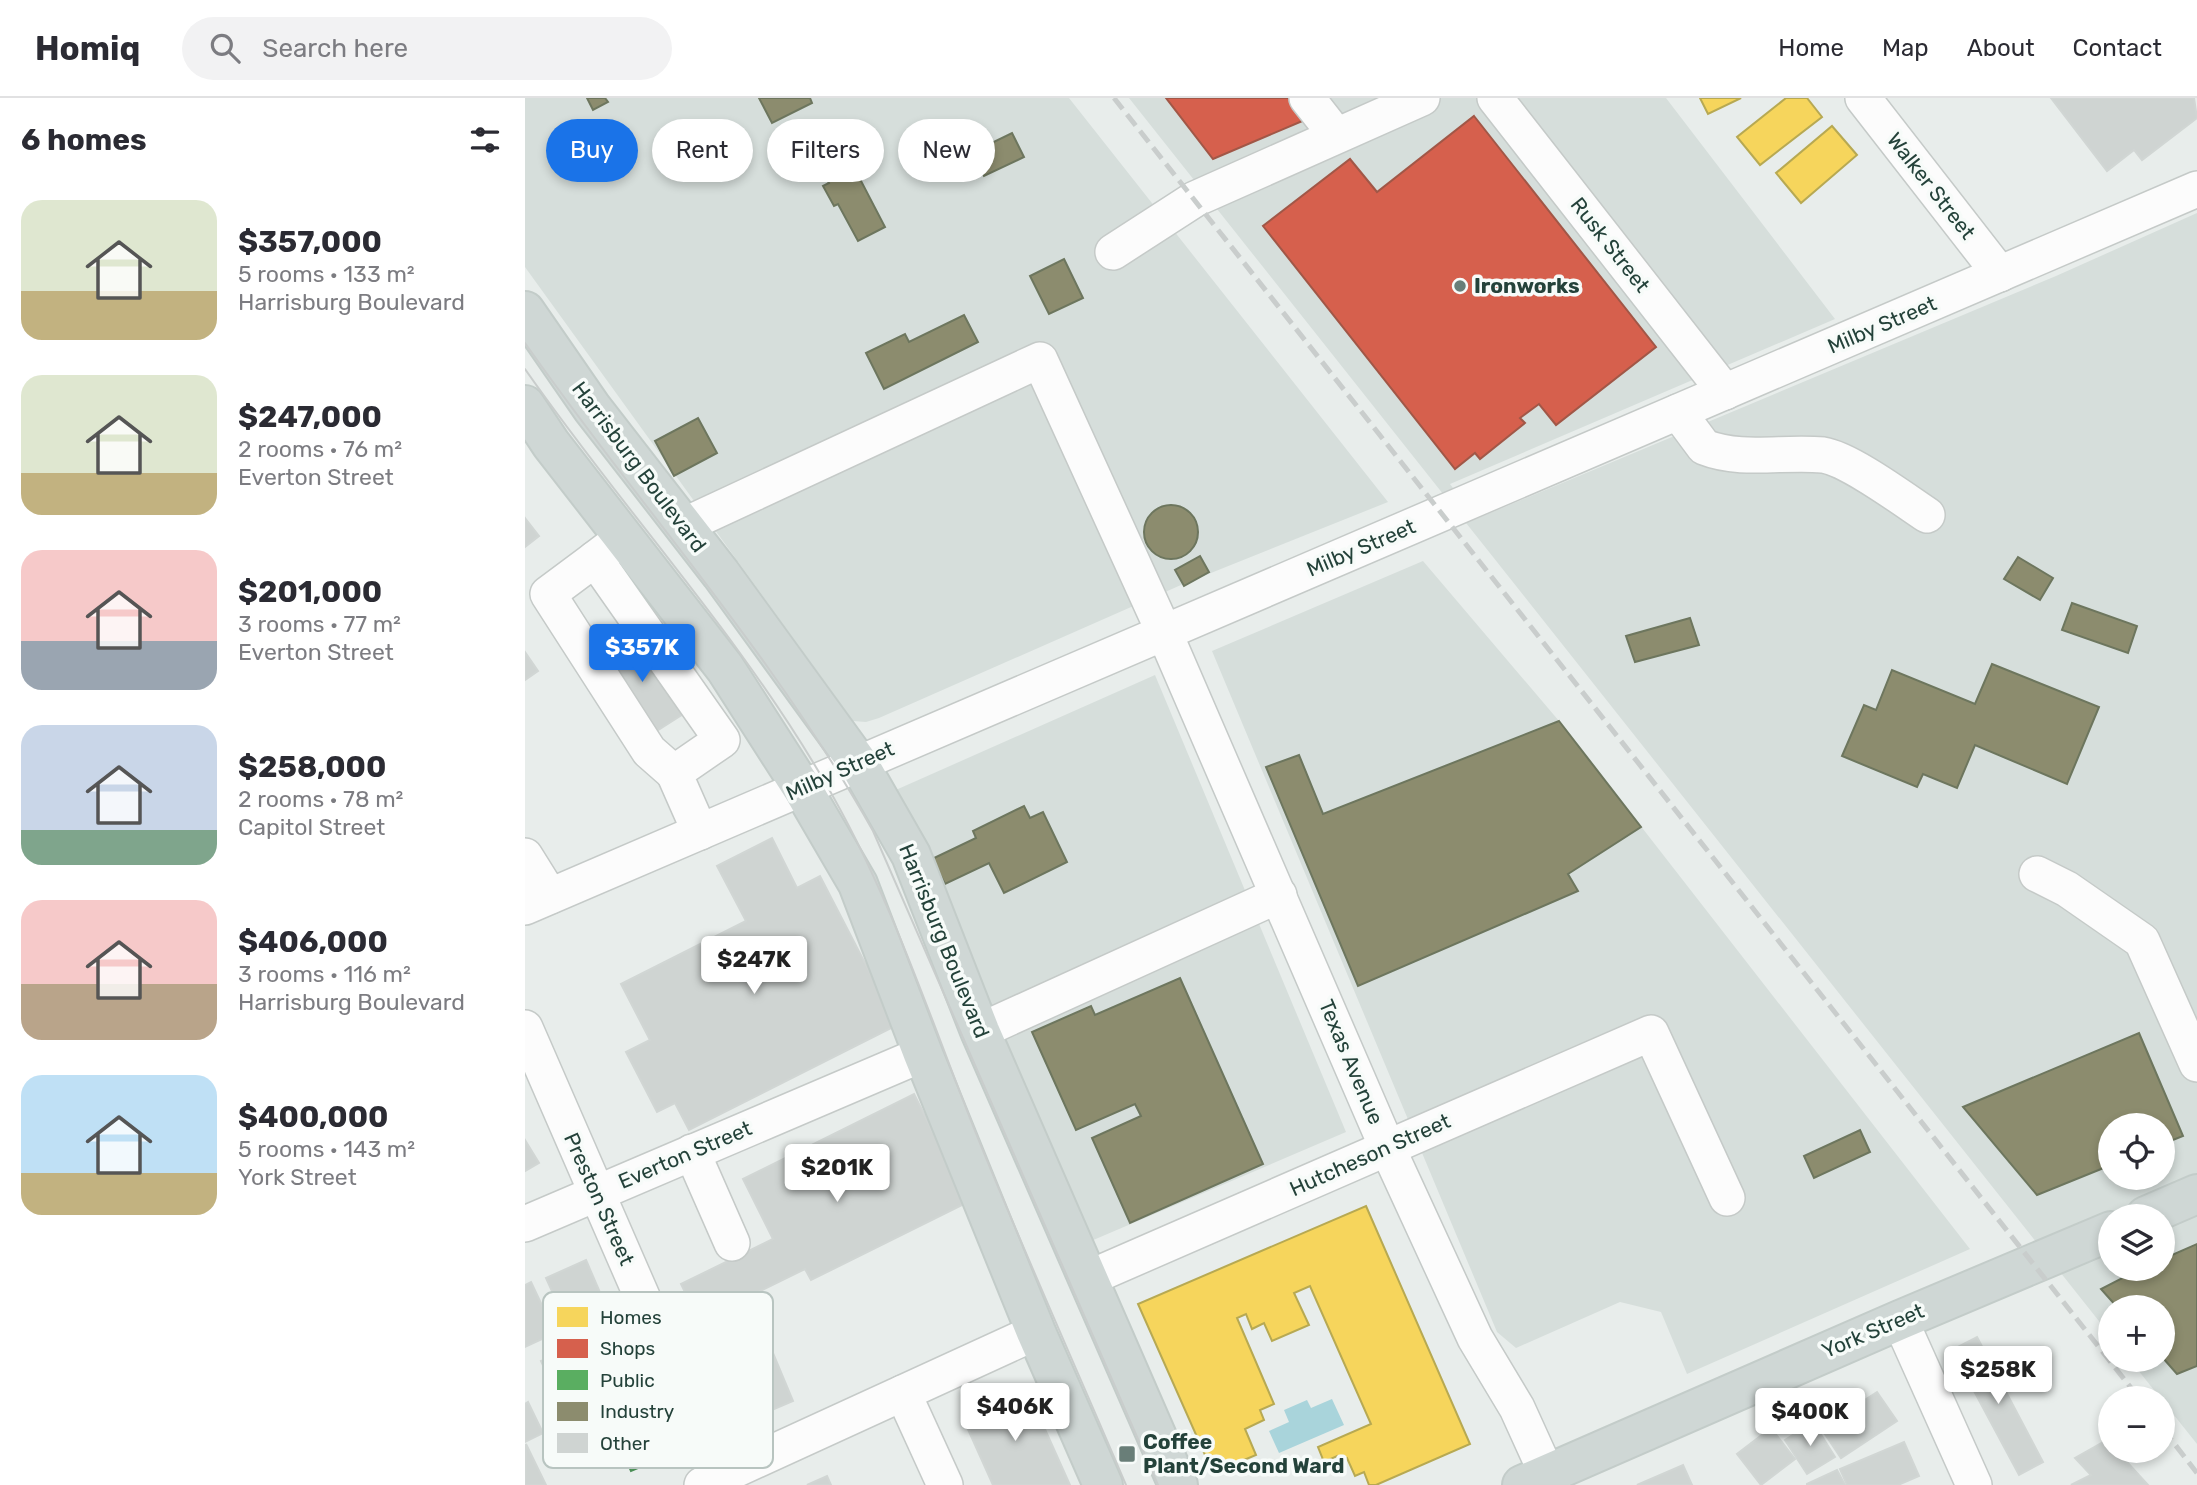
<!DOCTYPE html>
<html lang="en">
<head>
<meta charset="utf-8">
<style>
	body { margin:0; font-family:Rubik,sans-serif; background:#f2f2f3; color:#2b2b33; height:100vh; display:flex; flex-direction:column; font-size:26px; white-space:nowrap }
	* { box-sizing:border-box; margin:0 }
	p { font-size:23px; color:#7c7c81 }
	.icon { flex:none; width:38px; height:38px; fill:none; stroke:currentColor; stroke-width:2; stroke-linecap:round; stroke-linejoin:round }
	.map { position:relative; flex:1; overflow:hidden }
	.details { display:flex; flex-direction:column; background:#fff; width:525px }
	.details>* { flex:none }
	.top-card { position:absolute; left:21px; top:21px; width:665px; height:63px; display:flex; gap:14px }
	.controls { position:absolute; left:1573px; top:1015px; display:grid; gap:14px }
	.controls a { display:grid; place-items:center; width:77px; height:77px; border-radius:50%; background:#fff; box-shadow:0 4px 10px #0003; font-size:35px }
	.price { position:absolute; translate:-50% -60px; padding:0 16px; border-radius:7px; background:#fff; color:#222; font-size:23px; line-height:46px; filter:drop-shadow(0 2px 4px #0008) }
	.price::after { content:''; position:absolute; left:50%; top:42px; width:21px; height:16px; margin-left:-10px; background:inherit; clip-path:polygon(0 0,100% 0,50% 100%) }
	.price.active { background:#1a73e8; color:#fff }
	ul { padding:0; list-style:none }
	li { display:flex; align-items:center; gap:21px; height:175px; padding:0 21px }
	li span { display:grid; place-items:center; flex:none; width:196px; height:140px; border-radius:21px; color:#555 }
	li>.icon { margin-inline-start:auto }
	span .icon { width:84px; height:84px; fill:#fffc; stroke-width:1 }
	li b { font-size:30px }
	h2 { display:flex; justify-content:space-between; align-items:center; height:84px; padding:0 21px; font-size:30px }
	.pill { padding:0 24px; border-radius:32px; background:#fff; box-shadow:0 4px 10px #0003; font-size:24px; line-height:63px }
	.pill.active { background:#1a73e8; color:#fff }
	header { display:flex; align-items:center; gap:42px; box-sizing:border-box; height:98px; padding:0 35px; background:#fff; border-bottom:2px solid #e1e1e2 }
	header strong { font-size:33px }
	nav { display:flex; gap:38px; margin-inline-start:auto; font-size:24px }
	.search { width:490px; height:63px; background:#f2f2f3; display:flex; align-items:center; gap:18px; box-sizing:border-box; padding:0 24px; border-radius:38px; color:#7c7c81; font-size:26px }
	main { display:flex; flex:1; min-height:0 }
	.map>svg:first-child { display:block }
	.built { fill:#d6dedb; fill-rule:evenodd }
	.water { fill:#a9d4db }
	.homes { fill:#f6d55c; stroke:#b7a952; stroke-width:2 }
	.shops { fill:#d6604d; stroke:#a15747; stroke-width:2 }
	.public { fill:#5aae61; stroke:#4a8e55; stroke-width:2 }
	.industry { fill:#8c8c6e; stroke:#6d765e; stroke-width:2 }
	.building { fill:#cfd4d2; stroke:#d1d6d4; stroke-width:2 }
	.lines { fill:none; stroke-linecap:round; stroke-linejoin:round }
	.minor-casing { stroke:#c5cac8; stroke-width:38 }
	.major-casing { stroke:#c3ccc9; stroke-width:42 }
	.minor { stroke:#fcfcfc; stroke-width:35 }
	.major { stroke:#cfd7d5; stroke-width:38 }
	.tram { stroke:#c9cdcc; stroke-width:2 }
	.rail { stroke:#c9cdcc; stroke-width:5; stroke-dasharray:14 7; stroke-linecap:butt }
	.poi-dot { fill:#697e78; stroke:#f7fbf9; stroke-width:2.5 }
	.labels { text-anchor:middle; stroke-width:7; stroke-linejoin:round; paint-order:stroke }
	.street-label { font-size:21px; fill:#24423a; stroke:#f7fbf9 }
	.poi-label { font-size:21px; font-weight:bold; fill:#24423a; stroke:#f7fbf9; text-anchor:start }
	.key { fill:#f7fbf9; stroke:#b8c4c0; stroke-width:2 }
	.key-label { font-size:19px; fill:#24423a }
</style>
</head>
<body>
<header>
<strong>Homiq</strong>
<div class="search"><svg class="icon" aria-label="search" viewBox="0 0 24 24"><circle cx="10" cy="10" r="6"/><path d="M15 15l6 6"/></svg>Search here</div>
<nav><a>Home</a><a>Map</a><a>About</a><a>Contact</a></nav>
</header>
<main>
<section class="details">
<h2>6 homes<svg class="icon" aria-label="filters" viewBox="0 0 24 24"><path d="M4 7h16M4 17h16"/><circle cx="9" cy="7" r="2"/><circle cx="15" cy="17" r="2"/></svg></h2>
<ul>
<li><span style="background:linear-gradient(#dfe7d0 65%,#c2b280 0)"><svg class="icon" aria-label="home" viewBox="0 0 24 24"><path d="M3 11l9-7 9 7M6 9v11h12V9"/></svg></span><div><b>$357,000</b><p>5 rooms · 133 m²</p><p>Harrisburg Boulevard</p></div></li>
<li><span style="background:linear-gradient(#dfe7d0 70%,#c2b280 0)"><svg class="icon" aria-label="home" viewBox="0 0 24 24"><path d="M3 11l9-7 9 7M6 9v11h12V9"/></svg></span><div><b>$247,000</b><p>2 rooms · 76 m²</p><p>Everton Street</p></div></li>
<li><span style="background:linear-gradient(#f6c9c9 65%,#9aa5b1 0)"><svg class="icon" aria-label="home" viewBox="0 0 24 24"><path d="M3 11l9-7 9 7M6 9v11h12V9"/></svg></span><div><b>$201,000</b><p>3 rooms · 77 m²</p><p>Everton Street</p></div></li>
<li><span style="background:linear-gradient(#c9d6e8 75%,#7fa58c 0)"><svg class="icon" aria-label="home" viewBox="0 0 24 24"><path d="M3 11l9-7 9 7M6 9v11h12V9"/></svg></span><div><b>$258,000</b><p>2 rooms · 78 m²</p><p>Capitol Street</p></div></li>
<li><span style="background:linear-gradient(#f6c9c9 60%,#b9a48a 0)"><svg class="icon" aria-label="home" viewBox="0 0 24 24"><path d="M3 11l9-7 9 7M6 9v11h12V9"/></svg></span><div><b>$406,000</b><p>3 rooms · 116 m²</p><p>Harrisburg Boulevard</p></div></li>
<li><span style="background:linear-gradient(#bfe0f5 70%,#c2b280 0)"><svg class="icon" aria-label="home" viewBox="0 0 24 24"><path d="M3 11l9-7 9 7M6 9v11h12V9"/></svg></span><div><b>$400,000</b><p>5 rooms · 143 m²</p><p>York Street</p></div></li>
</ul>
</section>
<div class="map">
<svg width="1672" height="1387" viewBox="0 0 1672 1387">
	<rect width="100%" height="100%" fill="#e8edeb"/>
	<g class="built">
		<path d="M 0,0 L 544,0 L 863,404 L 656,487 L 354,620 L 341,624 L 328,623 L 0,169 Z"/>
		<path d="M 604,0 L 1141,0 L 1310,221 L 925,386 L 951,421 L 1531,178 L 1672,115 L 1672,1346 L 1605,1262 L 1638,1262 L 1638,1209 L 1586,1209 L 1585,1237 ZM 1586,1027 L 1638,1027 L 1638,1080 L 1586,1080 ZM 1586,1118 L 1638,1118 L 1638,1171 L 1586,1171 Z"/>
		<path d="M 898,463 L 1034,623 L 1445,1151 L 1162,1276 L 1136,1214 L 1095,1204 L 991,1250 L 972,1234 L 687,553 Z"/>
		<path d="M 630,577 L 821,1034 L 566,1143 L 364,695 Z"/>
	</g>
	<path class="water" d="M 807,1301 L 819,1327 L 754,1355 L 744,1333 L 764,1324 L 759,1312 L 782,1302 L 786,1310 Z"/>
	<g class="homes">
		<path d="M 1175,0 L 1216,0 L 1183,16 Z"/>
		<path d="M 1261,0 L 1282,0 L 1297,19 L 1235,67 L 1212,39 Z"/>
		<path d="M 1307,28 L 1332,57 L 1276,105 L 1251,75 Z"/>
		<path d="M 841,1108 L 945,1346 L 851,1387 L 844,1387 L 839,1374 L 830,1378 L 822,1360 L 814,1363 L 812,1358 L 799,1364 L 793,1349 L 846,1326 L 785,1188 L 769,1195 L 784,1227 L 747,1243 L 739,1225 L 727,1231 L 721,1216 L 712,1220 L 749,1306 L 735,1312 L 739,1322 L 720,1331 L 731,1357 L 688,1375 L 613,1206 Z"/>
	</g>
	<g class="shops">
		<path d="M 641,0 L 765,0 L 782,21 L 688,61 Z"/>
		<path d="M 949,18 L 1131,249 L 1031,327 L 1014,306 L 995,320 L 1000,325 L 955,361 L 950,355 L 930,371 L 738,128 L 825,61 L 852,94 Z"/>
	</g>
	<path class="public" d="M 114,1289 L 144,1357 L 106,1373 L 76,1305 Z"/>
	<g class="industry">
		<path d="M 62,0 L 80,0 L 83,4 L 68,12 Z"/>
		<path d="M 234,0 L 285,0 L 287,5 L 247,25 Z"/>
		<path d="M 320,31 L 332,53 L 323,58 L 360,129 L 333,143 L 313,106 L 309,108 L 298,88 L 304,85 L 285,49 Z"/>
		<path d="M 487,35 L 499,59 L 459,78 L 448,54 Z"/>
		<path d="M 539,161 L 558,200 L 524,216 L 505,178 Z"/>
		<path d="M 439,217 L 453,244 L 359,291 L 341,255 L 380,236 L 384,244 Z"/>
		<path d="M 173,320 L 192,355 L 149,378 L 130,343 Z"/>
		<circle cx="646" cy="434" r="27"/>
		<path d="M 675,458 L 684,474 L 659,488 L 650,472 Z"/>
		<path d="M 1493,459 L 1528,480 L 1515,502 L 1479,481 Z"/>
		<path d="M 1547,505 L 1612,528 L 1603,555 L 1537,532 Z"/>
		<path d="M 1165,520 L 1174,547 L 1110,564 L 1101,538 Z"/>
		<path d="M 1467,566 L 1574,609 L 1542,686 L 1450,647 L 1432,690 L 1398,676 L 1392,689 L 1317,658 L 1339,607 L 1351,612 L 1367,572 L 1450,606 Z"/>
		<path d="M 1034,623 L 1116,729 L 1043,776 L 1053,793 L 833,888 L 741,669 L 774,657 L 798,716 Z"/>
		<path d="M 499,708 L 505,720 L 518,714 L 542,764 L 479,795 L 464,765 L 420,786 L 407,761 L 451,740 L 448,733 Z"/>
		<path d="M 655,880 L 738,1066 L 605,1125 L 567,1040 L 616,1018 L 610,1006 L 551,1032 L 507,934 L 566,908 L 570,917 Z"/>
		<path d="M 1614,935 L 1658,1038 L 1638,1046 L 1638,1027 L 1586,1027 L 1586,1067 L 1512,1097 L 1438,1009 Z"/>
		<path d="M 1335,1032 L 1345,1054 L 1289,1080 L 1279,1058 Z"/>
		<path d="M 1672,1146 L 1672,1268 L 1652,1276 L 1638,1260 L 1638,1209 L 1592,1209 L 1576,1191 L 1615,1171 L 1638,1171 L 1638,1161 Z"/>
	</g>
	<g class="building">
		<path d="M 1526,0 L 1669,0 L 1672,20 L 1617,62 L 1609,52 L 1582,73 Z"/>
		<path d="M 0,420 L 14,438 L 0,449 Z"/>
		<path d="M 113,534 L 163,613 L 122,639 L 71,560 Z"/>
		<path d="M 0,554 L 13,573 L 0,582 Z"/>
		<path d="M 247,740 L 272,790 L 295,778 L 372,927 L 164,1032 L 150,1005 L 132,1014 L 101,954 L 125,942 L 96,886 L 221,823 L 192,768 Z"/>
		<path d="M 389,996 L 443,1104 L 286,1182 L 280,1171 L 174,1223 L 156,1186 L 248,1141 L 218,1081 Z"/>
		<path d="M 0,1042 L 14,1065 L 0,1073 Z"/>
		<path d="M 61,1162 L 89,1227 L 50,1244 L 21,1180 Z"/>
		<path d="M 6,1184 L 30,1235 L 0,1249 L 0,1187 Z"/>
		<path d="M 240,1236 L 268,1303 L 228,1320 L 200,1253 Z"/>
		<path d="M 1452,1239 L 1518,1364 L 1494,1377 L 1427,1252 Z"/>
		<path d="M 45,1251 L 56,1275 L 27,1287 L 16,1263 Z"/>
		<path d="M 501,1289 L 545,1387 L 468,1387 L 437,1318 Z"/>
		<path d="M 1352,1294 L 1372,1323 L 1316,1360 L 1296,1330 Z"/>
		<path d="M 3,1304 L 18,1335 L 0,1344 L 0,1306 Z"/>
		<path d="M 1288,1324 L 1310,1359 L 1282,1376 L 1260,1342 Z"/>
		<path d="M 1246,1330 L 1270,1361 L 1236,1387 L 1212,1356 Z"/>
		<path d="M 1582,1342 L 1586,1353 L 1592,1353 L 1623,1387 L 1546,1387 L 1566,1377 L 1550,1360 Z"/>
		<path d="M 1379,1344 L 1394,1378 L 1373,1387 L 1322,1387 L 1315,1371 Z"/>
		<path d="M 1,1346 L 21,1387 L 0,1387 Z"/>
		<path d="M 1158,1367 L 1167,1387 L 1112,1387 Z"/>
		<path d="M 1312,1372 L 1320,1387 L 1282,1387 L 1282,1386 Z"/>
		<path d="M 302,1378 L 306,1387 L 282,1387 Z"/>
	</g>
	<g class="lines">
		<g class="minor-casing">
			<g id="minor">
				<path d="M 782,0 L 811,37"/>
				<path d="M 970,0 L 1200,294"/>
				<path d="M 1338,0 L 1475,176"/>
				<path d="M 588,154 L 670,101 L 897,0"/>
				<path d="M 1153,314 L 1179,349 C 1217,364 1258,353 1298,357 C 1324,361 1378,401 1402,417"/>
				<path d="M 158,428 L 515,262 L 639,534 L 862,1049 L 950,1240 L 992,1310 L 1027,1387"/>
				<path d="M 99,439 L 70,461 L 197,642 L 149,675 L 175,734"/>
				<path d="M 70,461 L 23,496 L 124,653 L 149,675"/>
				<path d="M 0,758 L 25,798"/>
				<path d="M 1512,776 L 1542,791 L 1617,843 L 1672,966"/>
				<path d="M 0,809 L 1672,91"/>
				<path d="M 0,930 L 199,1387"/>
				<path d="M 455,933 L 754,797"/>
				<path d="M 167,1054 L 207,1145"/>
				<path d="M 0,1126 L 398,956"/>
				<path d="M 564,1180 L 1126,935 L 1202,1100"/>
				<path d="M 1375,1222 L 1449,1387"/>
				<path d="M 378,1295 L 420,1387"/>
				<path d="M 177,1387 L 511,1234"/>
			</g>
		</g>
		<g class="major-casing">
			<g id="major">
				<path d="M 0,213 L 67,310 L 196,476 L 334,666 L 386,757 L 455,933 L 653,1387"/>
				<path d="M 0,307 L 26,346 L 200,570 L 277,690 L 333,786 L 398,956 L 511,1234 L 578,1387"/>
				<path d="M 1621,1118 L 1672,1096"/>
				<path d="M 997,1387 L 1375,1222 L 1586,1133"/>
			</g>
		</g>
		<use href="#minor" class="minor"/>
		<use href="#major" class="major"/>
		<g class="tram">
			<path d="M 0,245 C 115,409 250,558 348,733 L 633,1387"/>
			<path d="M 0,271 C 96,409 213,535 298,681 C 363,791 403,914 450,1033 C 498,1152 551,1269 601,1387"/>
		</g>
		<g class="rail">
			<path d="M 589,0 L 1614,1300"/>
			<path d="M 1638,1331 L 1672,1375"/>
		</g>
	</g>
	<g class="poi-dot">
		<circle cx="935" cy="188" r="7"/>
		<rect x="593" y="1347" width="18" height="18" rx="3.5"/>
	</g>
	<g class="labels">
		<g class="street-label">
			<text transform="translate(1406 88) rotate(52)" y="7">Walker Street</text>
			<text transform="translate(1085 147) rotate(52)" y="7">Rusk Street</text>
			<text transform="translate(1357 227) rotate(-23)" y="7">Milby Street</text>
			<text transform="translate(114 369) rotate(53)" y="7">Harrisburg Boulevard</text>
			<text transform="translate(836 450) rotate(-23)" y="7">Milby Street</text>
			<text transform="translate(315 673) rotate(-24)" y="7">Milby Street</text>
			<text transform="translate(419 843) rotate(68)" y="7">Harrisburg Boulevard</text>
			<text transform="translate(826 964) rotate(67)" y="7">Texas Avenue</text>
			<text transform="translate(160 1057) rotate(-23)" y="7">Everton Street</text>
			<text transform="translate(845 1057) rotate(-24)" y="7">Hutcheson Street</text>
			<text transform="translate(74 1101) rotate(66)" y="7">Preston Street</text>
			<text transform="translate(1348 1233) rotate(-23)" y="7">York Street</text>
		</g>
		<g class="poi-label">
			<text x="949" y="195">Ironworks</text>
			<text x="618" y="1351">Coffee<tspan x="618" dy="24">Plant/Second Ward</tspan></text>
		</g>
	</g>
	<rect x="18" y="1194" width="230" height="176" rx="10" class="key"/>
	<rect x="32" y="1209" width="31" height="20" fill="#f6d55c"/>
	<rect x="32" y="1241" width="31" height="19" fill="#d6604d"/>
	<rect x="32" y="1272" width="31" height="20" fill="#5aae61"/>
	<rect x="32" y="1304" width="31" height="19" fill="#8c8c6e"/>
	<rect x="32" y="1335" width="31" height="20" fill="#cfd4d2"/>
	<g class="key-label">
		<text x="75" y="1226">Homes</text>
		<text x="75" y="1257">Shops</text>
		<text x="75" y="1289">Public</text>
		<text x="75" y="1320">Industry</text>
		<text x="75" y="1352">Other</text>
	</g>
</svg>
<div class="controls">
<a><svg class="icon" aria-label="locate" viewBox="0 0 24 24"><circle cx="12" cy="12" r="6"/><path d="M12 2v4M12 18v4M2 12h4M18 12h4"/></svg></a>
<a><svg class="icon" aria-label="layers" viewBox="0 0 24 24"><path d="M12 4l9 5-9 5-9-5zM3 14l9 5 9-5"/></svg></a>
<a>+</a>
<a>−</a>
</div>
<b class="price active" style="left:117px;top:586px">$357K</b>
<b class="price" style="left:229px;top:898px">$247K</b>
<b class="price" style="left:312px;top:1106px">$201K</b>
<b class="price" style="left:1473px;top:1308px">$258K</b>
<b class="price" style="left:490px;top:1345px">$406K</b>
<b class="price" style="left:1285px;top:1350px">$400K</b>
<div class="top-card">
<a class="pill active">Buy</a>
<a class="pill">Rent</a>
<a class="pill">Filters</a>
<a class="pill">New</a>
</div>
</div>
</main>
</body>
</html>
